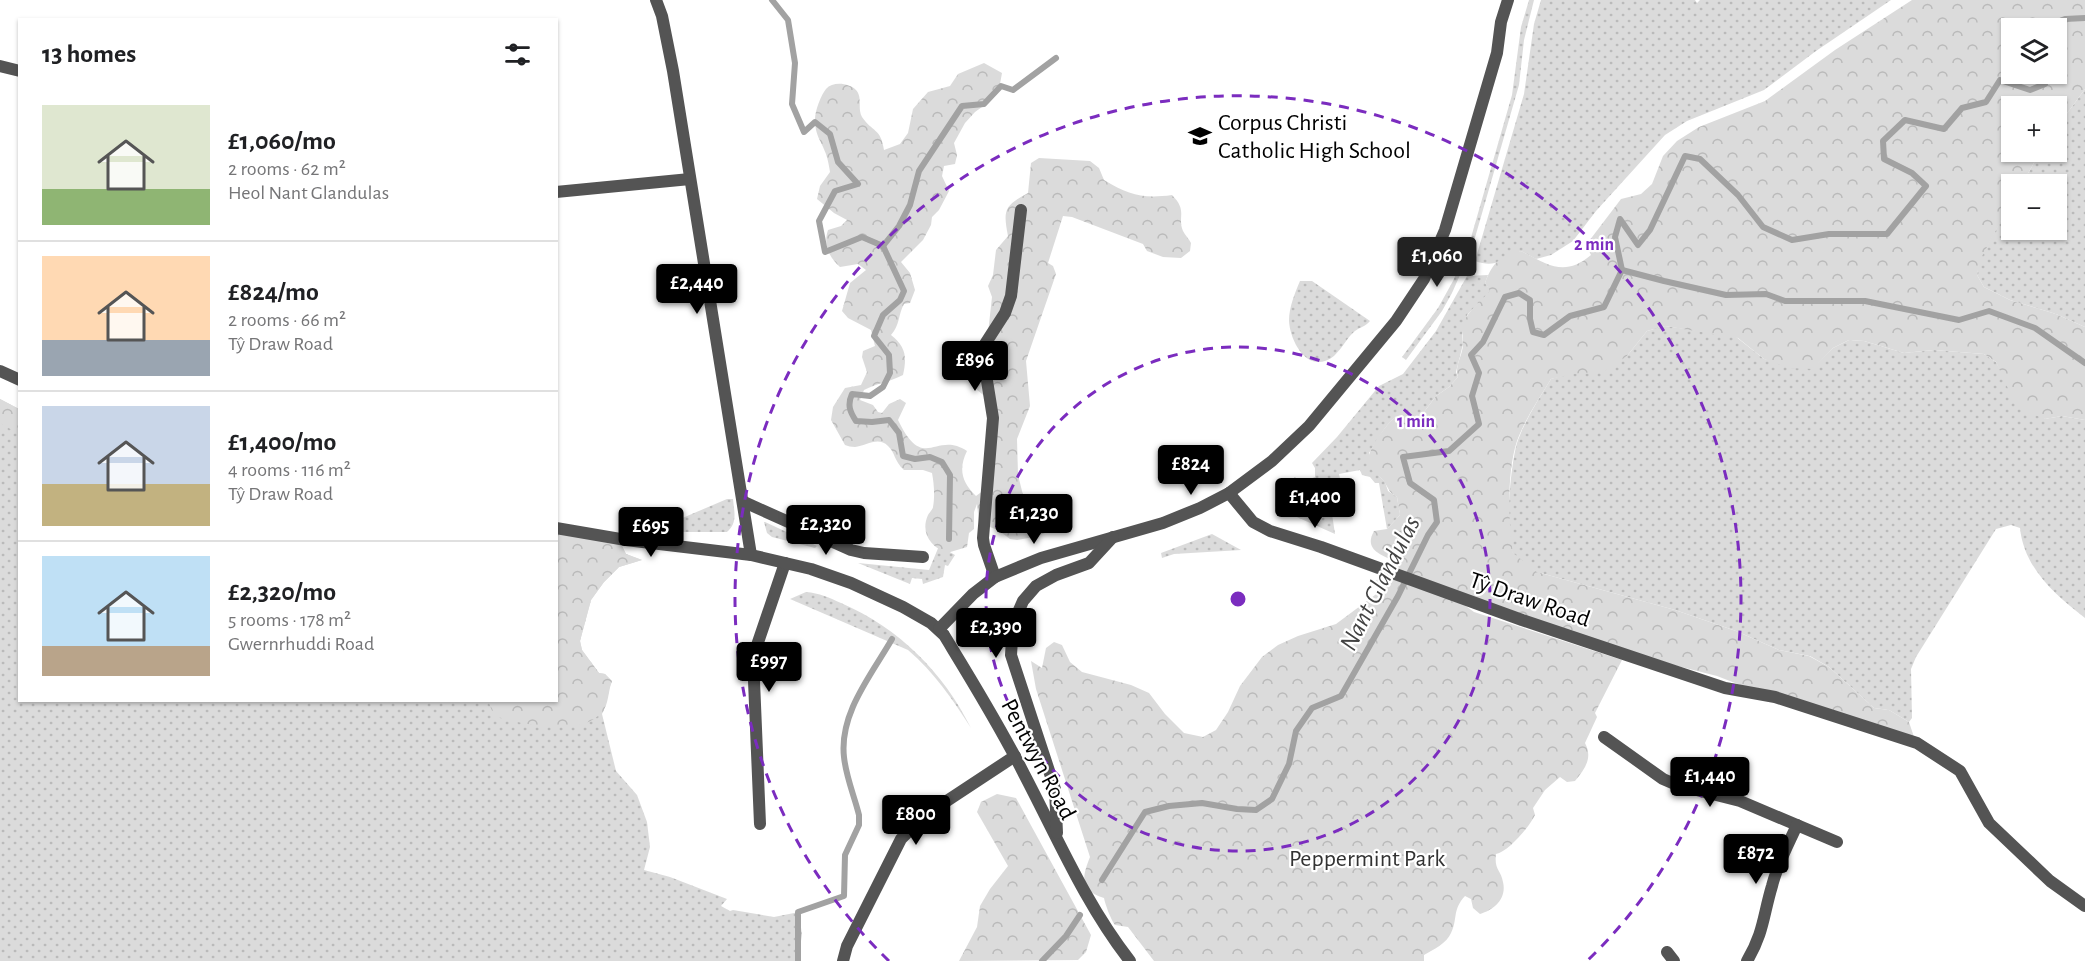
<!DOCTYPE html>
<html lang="en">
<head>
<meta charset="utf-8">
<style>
	body { margin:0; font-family:"Alegreya Sans",sans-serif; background:#f2f2f2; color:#202124; height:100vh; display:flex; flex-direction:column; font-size:22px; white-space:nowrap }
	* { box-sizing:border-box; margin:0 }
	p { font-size:20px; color:#757577 }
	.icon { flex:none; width:33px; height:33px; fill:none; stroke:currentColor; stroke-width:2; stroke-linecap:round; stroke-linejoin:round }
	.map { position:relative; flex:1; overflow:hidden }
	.side { position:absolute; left:18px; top:18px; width:540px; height:684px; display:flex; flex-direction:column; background:#fff; border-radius:0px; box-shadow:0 2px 4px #0004 }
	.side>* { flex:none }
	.fabs { position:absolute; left:2001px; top:18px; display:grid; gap:12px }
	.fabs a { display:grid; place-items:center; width:66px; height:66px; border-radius:0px; background:#fff; box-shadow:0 2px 4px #0004; font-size:30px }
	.price { position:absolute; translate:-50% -51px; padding:0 14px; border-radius:6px; background:#000; color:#fff; font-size:20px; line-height:39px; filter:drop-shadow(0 2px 3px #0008) }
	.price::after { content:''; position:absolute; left:50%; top:36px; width:18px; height:14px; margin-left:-9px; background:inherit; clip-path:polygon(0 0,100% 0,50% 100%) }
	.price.selected { background:#222; color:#fff }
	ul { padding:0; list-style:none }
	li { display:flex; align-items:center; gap:18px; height:150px; padding:0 24px }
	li+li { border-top:2px solid #e0e0e0 }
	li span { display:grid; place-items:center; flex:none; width:168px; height:120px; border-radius:0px; color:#555 }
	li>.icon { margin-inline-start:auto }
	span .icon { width:72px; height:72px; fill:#fffc; stroke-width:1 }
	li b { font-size:26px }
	h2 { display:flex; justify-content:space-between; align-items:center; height:72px; padding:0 24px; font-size:26px }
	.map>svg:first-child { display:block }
	.grass { fill:url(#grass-dots) }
	.forest { fill:url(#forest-crowns); fill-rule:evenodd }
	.garden { fill:#dbdbdb }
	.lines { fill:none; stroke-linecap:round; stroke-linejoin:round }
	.stream { stroke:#a2a2a2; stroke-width:6 }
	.minor { stroke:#545454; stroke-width:12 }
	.tertiary { stroke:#545454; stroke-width:12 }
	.ring { fill:none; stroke:#7b2cbf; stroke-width:3; stroke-dasharray:10 8 }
	.labels { text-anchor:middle; stroke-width:4.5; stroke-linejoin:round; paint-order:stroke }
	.poi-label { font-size:24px; fill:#000; stroke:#fff; text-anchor:start }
	.street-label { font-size:24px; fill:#000; stroke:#fff }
	.park-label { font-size:24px; fill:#323232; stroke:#fff }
	.water-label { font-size:26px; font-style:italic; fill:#434343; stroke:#fff }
	.centre { fill:#7b2cbf; stroke:#fff; stroke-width:3 }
	.ring-label { font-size:18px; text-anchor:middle; font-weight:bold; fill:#7b2cbf; stroke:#fff; stroke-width:4.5; stroke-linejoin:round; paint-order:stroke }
</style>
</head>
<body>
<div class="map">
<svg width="2085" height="961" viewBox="0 0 2085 961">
	<defs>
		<pattern id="grass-dots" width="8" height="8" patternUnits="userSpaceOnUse" patternTransform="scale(1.5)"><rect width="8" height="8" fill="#dbdbdb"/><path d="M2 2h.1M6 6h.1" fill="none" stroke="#bababa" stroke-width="1.8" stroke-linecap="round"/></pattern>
		<pattern id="forest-crowns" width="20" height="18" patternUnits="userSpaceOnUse" patternTransform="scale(1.5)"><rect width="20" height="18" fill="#dbdbdb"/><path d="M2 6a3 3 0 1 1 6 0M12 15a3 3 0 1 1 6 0" fill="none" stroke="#bababa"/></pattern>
	</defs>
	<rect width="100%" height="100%" fill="#fff"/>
	<g class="grass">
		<path d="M 1529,0 L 1534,0 L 1524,40 L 1519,85 L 1472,248 L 1452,293 L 1442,311 L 1406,360 L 1402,357 L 1438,308 L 1453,281 L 1470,241 L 1512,95 L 1521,27 Z"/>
		<path d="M 1541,0 L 1695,0 L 1697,3 L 1700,0 L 1891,0 L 1816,51 L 1764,90 L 1687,121 L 1665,135 L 1596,211 L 1573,241 L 1551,255 L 1536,259 L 1521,251 C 1502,260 1495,268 1475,261 L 1524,94 L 1534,24 Z"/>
		<path d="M 2085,89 L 2085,327 L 2056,314 L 2010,300 L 1984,287 L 1977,275 L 1979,260 L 2011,202 L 2012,230 L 2056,230 L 2056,184 L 2022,184 L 2040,152 L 2056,152 L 2057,127 Z"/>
		<path d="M 1488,275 L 1485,283 L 1491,291 L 1467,315 L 1462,335 L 1463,344 L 1456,372 L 1458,377 L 1449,387 L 1436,396 L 1421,416 L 1414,418 L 1396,416 C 1383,428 1379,438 1369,453 L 1379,476 L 1385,482 L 1388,491 L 1397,497 L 1400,515 L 1387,529 L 1379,483 L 1375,483 L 1370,477 L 1362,475 L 1360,470 L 1339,474 L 1346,511 L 1332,514 L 1335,534 L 1290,514 L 1294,511 L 1285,505 L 1283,497 L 1286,488 L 1284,487 L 1295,477 L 1301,483 L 1303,478 L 1310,479 L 1315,477 L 1315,468 L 1312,463 L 1337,437 L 1379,386 L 1403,374 L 1436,331 L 1467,276 Z"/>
		<path d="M 1300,281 L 1312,281 L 1370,321 C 1365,327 1360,327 1355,331 C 1344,340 1339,357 1325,361 C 1304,368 1290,339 1289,321 C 1289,307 1295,293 1300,281 Z"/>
		<path d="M 1665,326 L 1735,336 L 1764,359 L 1813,368 L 1833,348 L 1849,340 L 1864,341 L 1904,353 L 1934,350 L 1984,354 L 1996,362 L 2004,377 L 2045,419 L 2062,416 L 2085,420 L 2085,618 C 2055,595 2024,568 2020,528 L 2011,525 L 1996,529 L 1916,657 L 1911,669 L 1912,718 L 1909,722 L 1889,710 L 1874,708 L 1829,667 L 1810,656 L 1779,650 L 1736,631 L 1675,610 L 1537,572 C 1529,567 1520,562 1514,555 C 1503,541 1511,458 1518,440 C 1526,418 1539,399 1551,379 L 1627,356 L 1647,331 Z"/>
		<path d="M 0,399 L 19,409 L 20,700 L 556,700 L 557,524 L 621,544 L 626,554 L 642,560 L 619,567 L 604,582 L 591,600 L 580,641 L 582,650 L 599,673 L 605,674 L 612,681 C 607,692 608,703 602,714 L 616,771 L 637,795 L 647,822 L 650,847 L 644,870 L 670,877 L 727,899 L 721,906 L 730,911 L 733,910 L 774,917 L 799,912 L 802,935 L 801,941 L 797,948 L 798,961 L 0,961 Z"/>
		<path d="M 727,499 L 733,499 C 734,511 738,523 727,532 L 659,532 L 659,528 Z"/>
		<path d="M 764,522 L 765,522 L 817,546 L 815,548 L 772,537 L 767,533 Z"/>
		<path d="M 1212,534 L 1241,550 L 1174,554 L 1162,558 L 1161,553 Z"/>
		<path d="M 939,546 L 955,555 L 948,566 L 945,565 L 943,577 L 923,584 L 922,579 L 912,578 L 910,584 L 858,563 L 929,570 Z"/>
		<path d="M 806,592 C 819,593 830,598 841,603 C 899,628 943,672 971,728 C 953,700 934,672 908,650 L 790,599 Z"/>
	</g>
	<g class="forest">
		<path d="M 1912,0 L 2085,0 L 2085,89 L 2057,127 L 2056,106 L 2012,106 L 2012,152 L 2040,152 L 2022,184 L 2012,184 L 2011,202 L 1980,260 L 1977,275 L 1984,287 L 2010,300 L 2056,314 L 2085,327 L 2085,420 L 2062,416 L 2045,419 L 2023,410 L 2010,393 L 1996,362 L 1984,354 L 1934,350 L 1904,353 L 1864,341 L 1849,340 L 1833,348 L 1813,369 L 1789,368 L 1764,359 L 1738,338 L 1665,326 L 1647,331 L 1627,356 L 1605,371 L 1573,374 L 1551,379 C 1539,399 1525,419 1517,441 C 1507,471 1508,522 1513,553 L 1537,572 L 1675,610 L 1736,631 L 1779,650 L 1809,656 L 1829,667 L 1874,708 L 1889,710 L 1909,722 L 1915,740 L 1753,690 L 1717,676 L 1650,659 L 1459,601 L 1474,612 L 1622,660 L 1595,713 L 1597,717 L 1585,743 C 1593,758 1585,769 1575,781 L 1567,782 L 1560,777 L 1545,790 L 1533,808 L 1535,815 C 1530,826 1508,852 1496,854 C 1494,870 1501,870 1503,882 C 1507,899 1494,910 1480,914 L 1473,908 L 1471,899 L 1465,896 C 1452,910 1458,919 1451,933 C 1447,943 1433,950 1424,955 L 1424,961 L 1154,961 L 1128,927 L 1115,925 C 1111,920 1105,904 1104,898 C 1079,890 1082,877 1090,857 L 1036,689 L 1031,661 L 1042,668 L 1046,648 L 1054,642 L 1062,645 L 1070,662 L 1082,672 L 1131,685 L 1149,693 L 1165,714 L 1184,733 L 1203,737 L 1216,730 L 1228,712 L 1240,686 L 1262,657 L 1278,645 L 1298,636 L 1336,624 L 1383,589 L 1377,587 L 1375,582 L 1379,577 C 1388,575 1392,570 1394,561 C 1379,554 1364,549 1374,531 L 1387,529 L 1400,515 L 1397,497 C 1388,491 1390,491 1385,483 C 1381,476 1372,473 1369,465 C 1364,452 1387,424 1396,416 L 1414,418 L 1421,416 L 1436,396 L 1449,387 L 1458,377 C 1454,366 1463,355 1463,344 C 1463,334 1460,325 1467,316 C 1473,307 1483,299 1490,291 L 1485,283 C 1493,262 1499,257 1521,251 C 1547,264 1564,278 1591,255 L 1586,245 L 1621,199 L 1641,194 L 1652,184 L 1663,156 L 1677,141 L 1699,127 L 1765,101 L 1835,50 ZM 2012,28 L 2056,28 L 2056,74 L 2012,74 Z"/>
		<path d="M 984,63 L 1002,73 L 1000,84 L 989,102 L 975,112 L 965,123 L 954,143 L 957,155 L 955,164 L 944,166 L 942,176 L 949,191 L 939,210 L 932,217 L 931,225 L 923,240 L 901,262 L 910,273 L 915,290 L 910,303 L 904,304 C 898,315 900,325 891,335 C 906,347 907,357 903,375 C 890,382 877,383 864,390 L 860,400 L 873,405 L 878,412 L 882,413 L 889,404 L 900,399 L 906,403 L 898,420 C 924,474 935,430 967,451 C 958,469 962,483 976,496 L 984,490 L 994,404 L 976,389 L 972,375 L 988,333 L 992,297 L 988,286 L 993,275 L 996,250 L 1008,236 C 1003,210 1004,206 1028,193 L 1031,163 L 1039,158 L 1090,161 L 1099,168 L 1104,180 C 1129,195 1143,199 1172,195 C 1188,211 1177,217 1183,231 C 1185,235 1189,239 1191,243 L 1190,251 L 1181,258 L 1163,257 L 1147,251 L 1143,244 L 1072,217 L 1063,216 L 1048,263 L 1053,266 L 1056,274 L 1026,361 L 1030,406 L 1017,439 L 1018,475 L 1023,495 L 1045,498 L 1055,509 L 1056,529 L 1034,537 L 1017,540 L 1010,539 L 998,530 L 979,523 L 977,504 L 974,512 L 974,529 L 969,533 L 967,547 L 947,553 C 931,547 920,533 928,515 C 929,513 933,509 933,507 C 935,497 934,483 932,473 L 923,470 L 904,470 C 894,461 895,452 888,446 C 878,436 866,446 855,447 C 851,447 848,446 845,445 L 831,420 L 833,407 L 845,388 L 861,385 L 867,372 L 862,357 L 863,351 L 875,346 L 871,330 L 848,318 L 842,311 L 850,283 L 866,270 L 858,264 L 840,267 C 829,257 823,245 828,230 L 841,226 L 847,220 L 834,213 L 817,199 L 820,186 L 830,172 C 829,166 828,160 826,154 C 821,140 815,136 815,119 C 815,111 821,95 826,89 C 833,81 849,83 856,90 C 863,98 857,108 862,117 C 872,132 881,128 884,150 L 900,144 L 908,133 L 913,109 L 928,92 L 950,86 L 958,74 Z"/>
		<path d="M 0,399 L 19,409 L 19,434 L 0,423 Z"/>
		<path d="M 557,524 L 621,544 L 626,554 L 642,560 L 619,567 L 604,582 L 591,600 L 580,641 L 582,650 L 599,673 L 605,674 L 612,681 C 608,690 609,705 602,712 C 581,738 522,724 494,716 L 489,703 L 482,701 L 556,700 Z"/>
		<path d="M 997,794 L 1016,798 L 1091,935 L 1086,952 L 1078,960 L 959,961 L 977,927 L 980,906 L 990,889 L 1008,866 L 977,812 L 981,802 Z"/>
	</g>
	<path class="garden" d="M 1284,487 L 1287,492 L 1283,497 L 1285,505 L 1294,508 L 1290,514 L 1280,511 L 1275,506 L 1276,495 Z"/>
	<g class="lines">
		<g class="stream">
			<path d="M 772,0 L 788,20 L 795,63 L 792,104 L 804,132 L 815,122 L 830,134 L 838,162 L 858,184 L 835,191 L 819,221 L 825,252 L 862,237 L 883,246 L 904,291 L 900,300 L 883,315 L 874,336 L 889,355 L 890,373 L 883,387 L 870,396 L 852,394 C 847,405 850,412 856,421 L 872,422 L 889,420 L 899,433 L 903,456 L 915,459 L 930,457 L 942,462 L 950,475 L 949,539"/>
			<path d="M 2042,28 L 2065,19 L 2085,18"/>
			<path d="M 883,246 L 899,226 L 910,205 L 919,171 L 962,106 L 984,104 L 1001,86 L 1013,90 L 1056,58"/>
			<path d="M 1622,270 L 1664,281 L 1726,295 L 1766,294 L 1785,301 L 1865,301 L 1959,320 L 1989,311 L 2035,328 L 2085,363"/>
			<path d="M 1102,880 L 1145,812 L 1169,806 L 1202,803 L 1237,809 L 1256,810 L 1272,799 L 1289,764 L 1296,731 L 1312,708 L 1341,696 L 1398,596 L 1428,535 L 1437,522 L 1434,500 L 1410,483 L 1403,457 L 1449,451 L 1479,424 L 1472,396 L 1479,373 L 1471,355 L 1483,342 L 1505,297 L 1519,293 L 1530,300 L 1530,319 L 1533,332 L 1544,335 L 1570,316 L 1604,307 L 1622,270 L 1615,237 L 1620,219 L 1638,245 L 1650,230 L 1685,156 L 1700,159 L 1738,195 L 1763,227 L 1792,240 L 1829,234 L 1887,234 L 1926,186 L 1912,173 L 1884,159 L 1883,141 L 1905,120 L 1944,129 L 1962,108 L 1986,102 L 2000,80 L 2030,90 L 2045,84 L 2042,74"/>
			<path d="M 798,961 L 798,912 L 844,896 L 845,855 L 859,825 L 859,815 C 854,795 846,777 844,757 C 839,713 872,674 892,639"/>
			<path d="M 1042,961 L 1066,936 L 1080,915"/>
		</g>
		<g class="minor">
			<path d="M 656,0 L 662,16 L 673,71 L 751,555"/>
			<path d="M 0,66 L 20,71"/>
			<path d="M 556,192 L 690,179"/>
			<path d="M 1229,493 L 1253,522 L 1270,531 L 1321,547 L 1522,620 L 1725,688 L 1775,697 L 1917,743 L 1960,771 L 1989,823 L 2050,881 L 2085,906"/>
			<path d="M 744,502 L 851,550 L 864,553 L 923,557"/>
			<path d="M 995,577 L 984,545 L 983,538 L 993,418 L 983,356 L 985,344 L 1005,313 L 1011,296 L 1021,210"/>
			<path d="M 1604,737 L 1663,779 L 1677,785 L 1740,801 L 1837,842"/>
			<path d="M 760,824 L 753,657 L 785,563"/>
			<path d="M 1667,952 L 1674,961"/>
			<path d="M 843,961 L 847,946 L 901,839 L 924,816 L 1015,756"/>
			<path d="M 1747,961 C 1764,932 1763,916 1772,886 C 1777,865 1788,845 1797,825"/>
		</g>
		<g class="tertiary">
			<path d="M 0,371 L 20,380"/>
			<path d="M 556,528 L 626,540 L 751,555 L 811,569 L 851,583 L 903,607 L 931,623 L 944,635 C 972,681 1000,726 1024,774 C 1057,837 1086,905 1130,961"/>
			<path d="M 939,629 L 973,594 L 995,577 L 1041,558 L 1163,523 L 1200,508 L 1229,493 L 1272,461 L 1309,426 L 1396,321 L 1424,279 L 1445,230 L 1497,53 L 1501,22 L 1508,0"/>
			<path d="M 1057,833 L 1055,789 L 1011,655 L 1013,624 L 1023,601 L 1036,586 L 1056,575 L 1089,563 L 1113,537"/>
		</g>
	</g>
	<g class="ring">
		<circle cx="1238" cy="599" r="252"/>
		<path d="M889 961A503 503 0 1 1 1587 961"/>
	</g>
	<defs>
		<g id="school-bare" transform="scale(1.8)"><path d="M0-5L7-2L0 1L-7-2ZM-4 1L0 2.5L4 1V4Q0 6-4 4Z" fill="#000" stroke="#fff" stroke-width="2.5" paint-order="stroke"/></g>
	</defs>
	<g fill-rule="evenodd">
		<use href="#school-bare" x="1200" y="136"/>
	</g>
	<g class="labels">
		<g class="poi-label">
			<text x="1218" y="130">Corpus Christi<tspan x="1218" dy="28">Catholic High School</tspan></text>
		</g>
		<g class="street-label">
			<text transform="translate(1530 599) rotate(19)" y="8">Tŷ Draw Road</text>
			<text transform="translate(1039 759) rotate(62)" y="8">Pentwyn Road</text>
		</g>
		<g class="park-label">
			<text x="1367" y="866">Peppermint Park</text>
		</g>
		<g class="water-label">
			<text transform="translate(1379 583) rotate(-63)" y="9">Nant Glandulas</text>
		</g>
	</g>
	<circle cx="1238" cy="599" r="9" class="centre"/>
	<g class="ring-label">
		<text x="1594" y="250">2 min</text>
		<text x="1416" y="427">1 min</text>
	</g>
</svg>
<div class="fabs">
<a><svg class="icon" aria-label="layers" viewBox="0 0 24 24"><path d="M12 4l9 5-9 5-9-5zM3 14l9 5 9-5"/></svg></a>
<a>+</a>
<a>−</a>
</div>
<b class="price selected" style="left:1437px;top:288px">£1,060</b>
<b class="price" style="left:697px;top:315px">£2,440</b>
<b class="price" style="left:975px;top:392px">£896</b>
<b class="price" style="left:1191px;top:496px">£824</b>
<b class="price" style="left:1315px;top:529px">£1,400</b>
<b class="price" style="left:1034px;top:545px">£1,230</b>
<b class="price" style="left:826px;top:556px">£2,320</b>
<b class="price" style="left:651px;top:558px">£695</b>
<b class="price" style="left:996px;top:659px">£2,390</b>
<b class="price" style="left:769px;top:693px">£997</b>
<b class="price" style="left:1710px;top:808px">£1,440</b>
<b class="price" style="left:916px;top:846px">£800</b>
<b class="price" style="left:1756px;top:885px">£872</b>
<section class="side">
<h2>13 homes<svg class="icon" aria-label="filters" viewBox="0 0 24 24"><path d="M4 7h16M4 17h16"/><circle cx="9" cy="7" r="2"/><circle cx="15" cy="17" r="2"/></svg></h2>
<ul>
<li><span style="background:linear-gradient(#dfe7d0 70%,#8fb573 0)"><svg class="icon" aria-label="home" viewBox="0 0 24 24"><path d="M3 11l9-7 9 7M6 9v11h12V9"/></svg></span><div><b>£1,060/mo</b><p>2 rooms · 62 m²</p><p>Heol Nant Glandulas</p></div></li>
<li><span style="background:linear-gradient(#ffd9b3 70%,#9aa5b1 0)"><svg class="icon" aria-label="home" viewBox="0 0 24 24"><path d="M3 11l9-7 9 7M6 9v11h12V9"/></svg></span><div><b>£824/mo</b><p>2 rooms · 66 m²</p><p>Tŷ Draw Road</p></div></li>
<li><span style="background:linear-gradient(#c9d6e8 65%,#c2b280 0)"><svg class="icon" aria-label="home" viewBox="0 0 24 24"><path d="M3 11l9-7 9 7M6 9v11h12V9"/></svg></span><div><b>£1,400/mo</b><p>4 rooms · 116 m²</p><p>Tŷ Draw Road</p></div></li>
<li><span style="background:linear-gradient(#bfe0f5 75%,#b9a48a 0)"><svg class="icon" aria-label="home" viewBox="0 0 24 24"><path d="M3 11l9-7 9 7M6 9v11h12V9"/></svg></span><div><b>£2,320/mo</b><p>5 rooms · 178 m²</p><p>Gwernrhuddi Road</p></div></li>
</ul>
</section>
</div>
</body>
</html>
